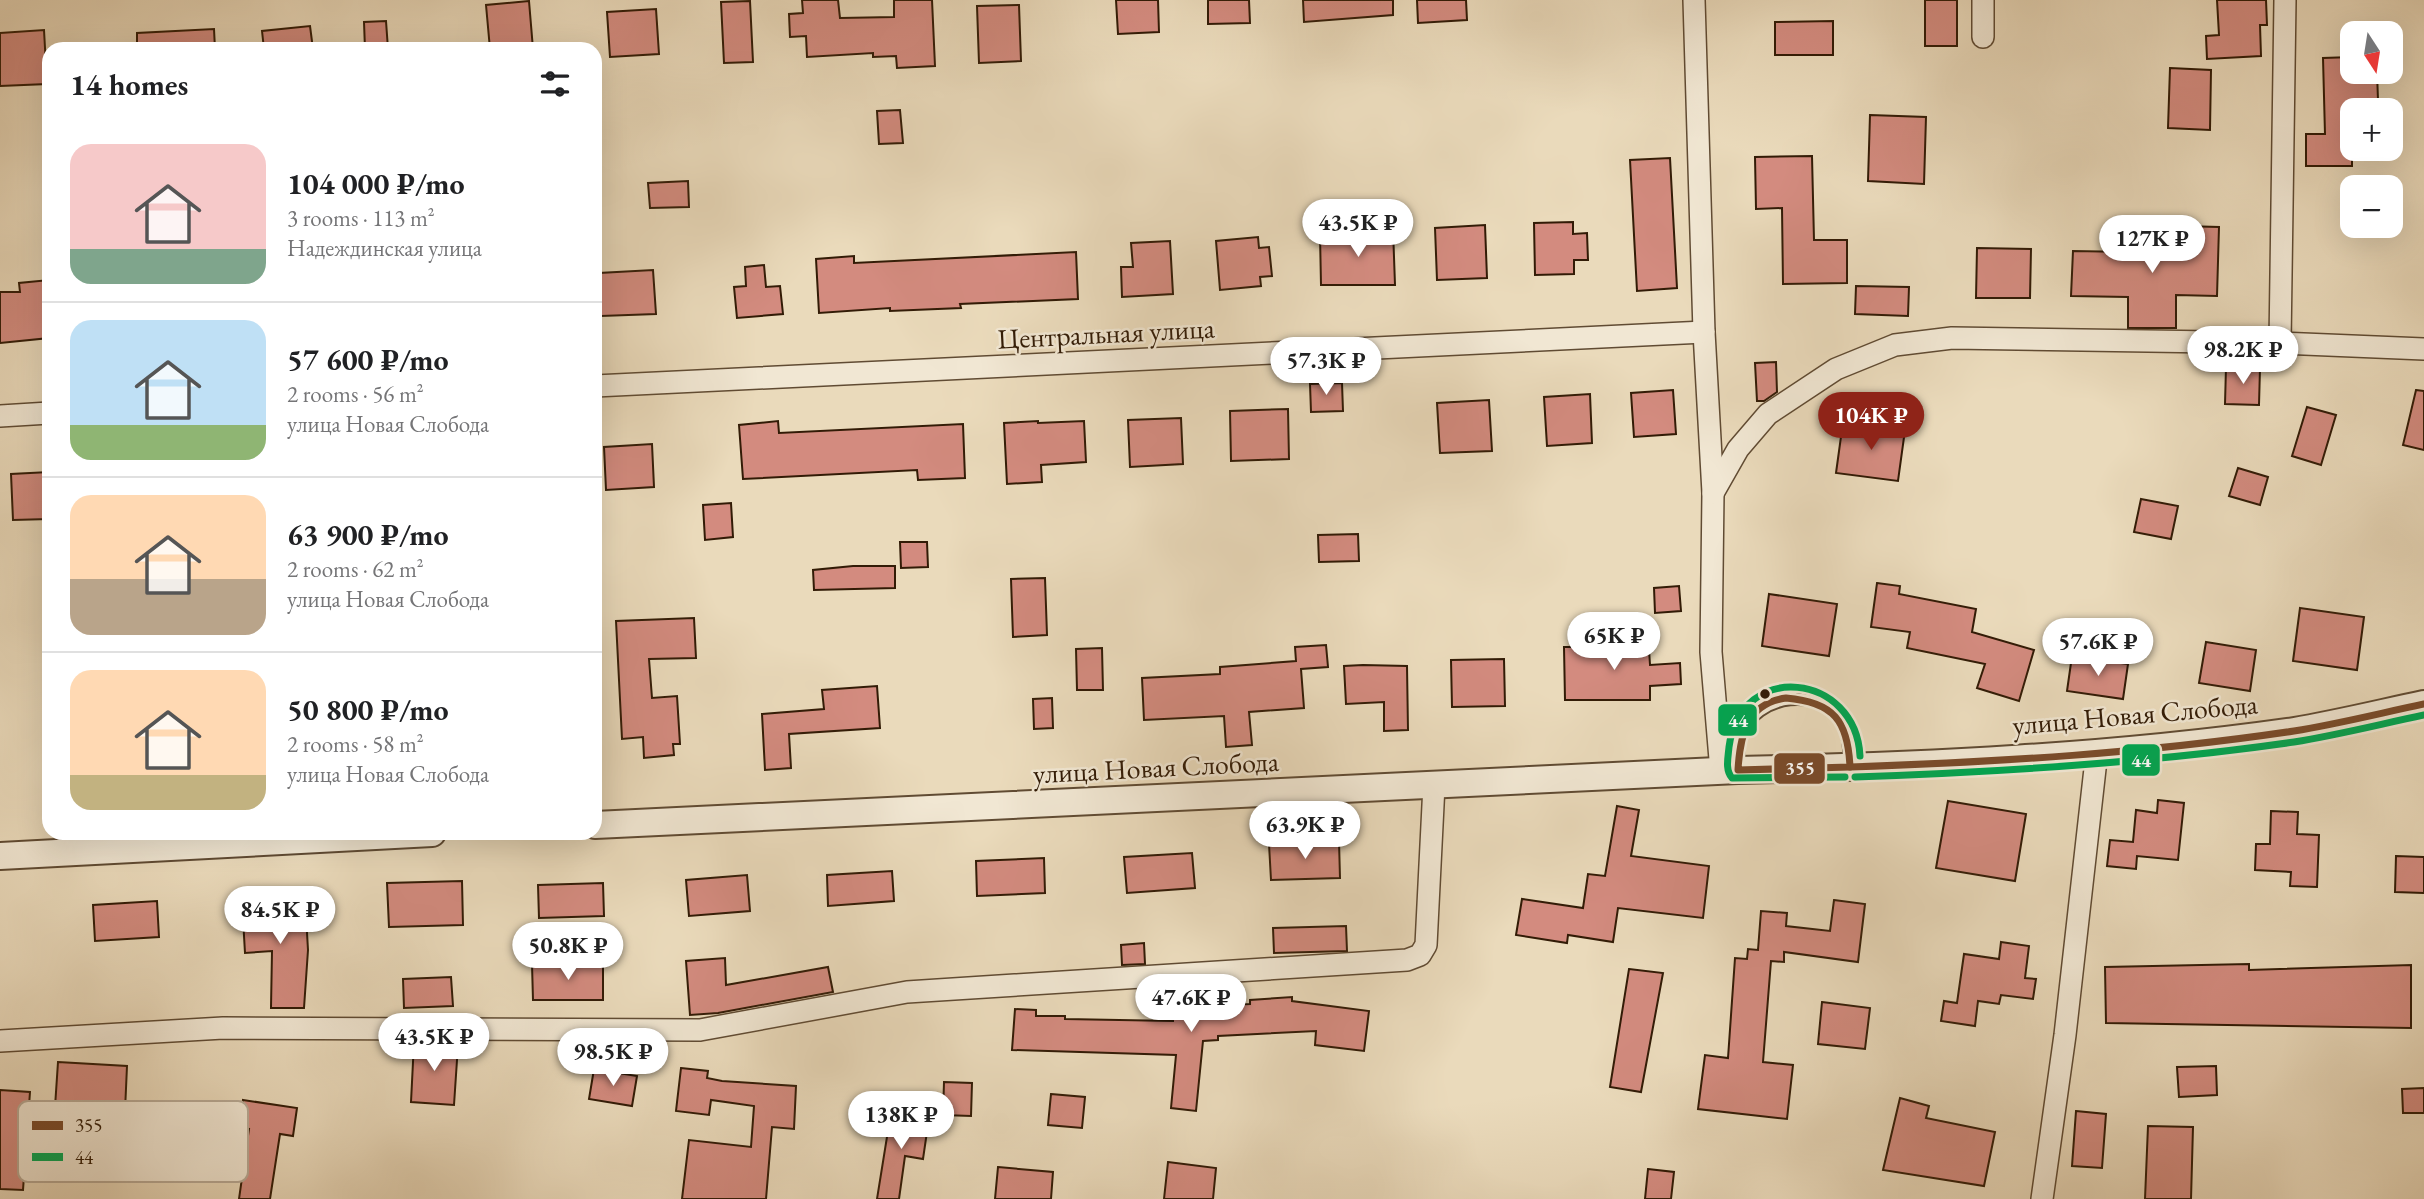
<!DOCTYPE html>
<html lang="en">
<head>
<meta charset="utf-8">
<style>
	body { margin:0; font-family:"EB Garamond",serif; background:#f6f6f6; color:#202124; height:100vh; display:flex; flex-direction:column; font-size:26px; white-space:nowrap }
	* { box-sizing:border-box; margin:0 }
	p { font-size:23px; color:#757577 }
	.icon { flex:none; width:38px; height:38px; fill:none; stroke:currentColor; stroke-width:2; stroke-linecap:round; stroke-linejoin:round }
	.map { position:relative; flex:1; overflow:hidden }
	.side { position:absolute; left:42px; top:42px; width:560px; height:798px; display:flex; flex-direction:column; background:#fff; border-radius:21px; box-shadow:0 7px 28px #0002 }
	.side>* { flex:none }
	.needle { width:46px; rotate:168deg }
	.controls { position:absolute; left:2340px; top:21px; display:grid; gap:14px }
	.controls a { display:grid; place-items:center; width:63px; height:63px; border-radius:14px; background:#fff; box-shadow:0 7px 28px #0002; font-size:35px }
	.price { position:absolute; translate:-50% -60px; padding:0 16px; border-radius:24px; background:#fff; color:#222; font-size:23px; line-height:46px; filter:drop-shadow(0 2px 4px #0008) }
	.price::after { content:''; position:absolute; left:50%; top:42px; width:21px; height:16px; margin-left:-10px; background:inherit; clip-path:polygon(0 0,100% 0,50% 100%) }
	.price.on { background:#8f2418; color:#fff }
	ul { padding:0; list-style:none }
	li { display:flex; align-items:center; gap:21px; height:175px; padding:0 28px }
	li+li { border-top:2px solid #e0e0e0 }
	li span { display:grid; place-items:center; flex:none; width:196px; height:140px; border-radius:21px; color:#555 }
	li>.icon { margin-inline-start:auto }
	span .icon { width:84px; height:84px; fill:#fffc; stroke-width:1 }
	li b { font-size:30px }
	h2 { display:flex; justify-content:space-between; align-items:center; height:84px; padding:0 28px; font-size:30px }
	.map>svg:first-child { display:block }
	.building { fill:#d38b7f; stroke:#321b06; stroke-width:2 }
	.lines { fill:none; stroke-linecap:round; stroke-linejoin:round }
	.service-casing { stroke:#604b33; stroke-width:14 }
	.minor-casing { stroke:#604b33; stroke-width:24 }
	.tertiary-casing { stroke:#604b33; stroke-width:30 }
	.service { stroke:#f1e7d3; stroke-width:10 }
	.minor { stroke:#f1e7d3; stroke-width:21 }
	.tertiary { stroke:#f1e7d3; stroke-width:26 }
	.bus-1-casing { stroke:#f1e7d3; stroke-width:12 }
	.bus-2-casing { stroke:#f1e7d3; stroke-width:12 }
	.bus-1 { stroke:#7a4b2a; stroke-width:7 }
	.bus-2 { stroke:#00a651; stroke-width:7 }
	.bus-dot { fill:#321b06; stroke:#f1e7d3; stroke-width:2.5 }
	.labels { text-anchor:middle; stroke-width:5; stroke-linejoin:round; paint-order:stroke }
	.street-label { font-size:28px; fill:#321b06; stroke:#f1e7d3 }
	.key { fill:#f1e7d3; stroke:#b8aa96; stroke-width:2 }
	.key-label { font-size:19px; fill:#321b06 }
	.line-badge { stroke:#f1e7d3; stroke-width:2.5 }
	.badge-label { font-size:19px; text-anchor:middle; font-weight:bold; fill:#fff }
</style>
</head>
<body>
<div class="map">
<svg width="2424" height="1199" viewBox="0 0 2424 1199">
	<rect width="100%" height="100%" fill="#eadabb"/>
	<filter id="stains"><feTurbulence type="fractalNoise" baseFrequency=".00286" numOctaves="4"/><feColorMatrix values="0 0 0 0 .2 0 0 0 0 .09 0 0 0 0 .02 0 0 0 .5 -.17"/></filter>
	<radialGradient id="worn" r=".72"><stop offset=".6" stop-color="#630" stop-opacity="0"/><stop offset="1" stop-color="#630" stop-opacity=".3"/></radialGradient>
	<g class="building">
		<path d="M 802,0 L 838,0 L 840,18 L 894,17 L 894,0 L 932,0 L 935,66 L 897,68 L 896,56 L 873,57 L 873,53 L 807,57 L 806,36 L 790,37 L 789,14 L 803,13 Z"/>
		<path d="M 1116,0 L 1158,0 L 1159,32 L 1118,34 Z"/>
		<path d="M 1208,0 L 1249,0 L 1250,23 L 1208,24 Z"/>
		<path d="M 1303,0 L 1393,0 L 1393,15 L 1304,22 Z"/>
		<path d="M 1417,0 L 1466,0 L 1467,20 L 1418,23 Z"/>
		<rect x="1925" y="0" width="32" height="46"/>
		<path d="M 2217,0 L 2266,0 L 2267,25 L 2260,25 L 2261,56 L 2207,59 L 2206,36 L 2219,35 Z"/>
		<path d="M 529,1 L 533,49 L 490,49 L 486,5 Z"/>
		<path d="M 750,1 L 753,62 L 724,63 L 721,2 Z"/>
		<path d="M 1019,5 L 1021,61 L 979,63 L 977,6 Z"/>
		<path d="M 656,9 L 659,54 L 610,57 L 607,12 Z"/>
		<path d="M 386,21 L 388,49 L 365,49 L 364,22 Z"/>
		<path d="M 1833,21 L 1833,55 L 1775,55 L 1775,22 Z"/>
		<path d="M 310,26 L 313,49 L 264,49 L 262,31 Z"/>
		<path d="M 214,29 L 215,49 L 137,49 L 137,33 Z"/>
		<path d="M 44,30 L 47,84 L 0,86 L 0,33 Z"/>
		<path d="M 2352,57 L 2352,72 L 2377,72 L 2378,100 L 2352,100 L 2352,166 L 2306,166 L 2306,134 L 2325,134 L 2323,58 Z"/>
		<path d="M 2170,68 L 2211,70 L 2210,130 L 2168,128 Z"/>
		<path d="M 900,110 L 903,143 L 879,144 L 877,111 Z"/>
		<path d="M 1870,115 L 1926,117 L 1924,184 L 1868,181 Z"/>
		<path d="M 1812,156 L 1814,240 L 1847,240 L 1847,283 L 1783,284 L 1782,208 L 1756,209 L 1755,157 Z"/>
		<path d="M 1670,158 L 1677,288 L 1637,291 L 1630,160 Z"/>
		<path d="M 688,181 L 689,207 L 650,208 L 648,183 Z"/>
		<path d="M 1573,222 L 1573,234 L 1587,233 L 1588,260 L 1574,260 L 1574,274 L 1535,275 L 1534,223 Z"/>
		<path d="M 1485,225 L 1487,278 L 1437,280 L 1435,228 Z"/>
		<path d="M 2182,226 L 2219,227 L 2217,296 L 2176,295 L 2176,328 L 2128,328 L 2128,297 L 2071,296 L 2073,251 L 2129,252 L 2130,243 L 2181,244 Z"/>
		<path d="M 1393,229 L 1395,285 L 1321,285 L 1320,235 Z"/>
		<path d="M 1258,237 L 1259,248 L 1269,247 L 1272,276 L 1260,277 L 1261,286 L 1220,290 L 1216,241 Z"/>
		<path d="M 1170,241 L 1173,294 L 1122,297 L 1121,267 L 1133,267 L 1131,243 Z"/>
		<path d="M 1977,248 L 2031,249 L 2030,298 L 1976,298 Z"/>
		<path d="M 1076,252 L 1078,299 L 960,304 L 961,308 L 890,311 L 890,308 L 819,313 L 816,259 L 854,256 L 854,263 Z"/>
		<path d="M 764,265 L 766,287 L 780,286 L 783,314 L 737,318 L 734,287 L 746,286 L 745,267 Z"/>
		<path d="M 653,270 L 656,314 L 601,316 L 599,273 Z"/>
		<path d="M 49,280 L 49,338 L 0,343 L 0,292 L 20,292 L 19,283 Z"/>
		<path d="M 1856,286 L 1909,287 L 1908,316 L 1855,314 Z"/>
		<path d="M 1776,362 L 1777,392 L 1764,401 L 1757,401 L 1755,363 Z"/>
		<path d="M 2226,367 L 2260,368 L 2259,405 L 2225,404 Z"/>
		<path d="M 1342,383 L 1343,411 L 1311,412 L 1310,384 Z"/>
		<path d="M 1673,390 L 1676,434 L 1634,437 L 1631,393 Z"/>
		<path d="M 2416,390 L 2424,391 L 2424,450 L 2403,445 Z"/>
		<path d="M 1590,394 L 1592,443 L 1547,446 L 1544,397 Z"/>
		<path d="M 1489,400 L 1492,451 L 1440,453 L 1437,403 Z"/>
		<path d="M 2307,407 L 2336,415 L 2321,465 L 2292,456 Z"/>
		<path d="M 1288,409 L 1289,459 L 1231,461 L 1230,411 Z"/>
		<path d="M 1181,418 L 1183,464 L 1130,467 L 1128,420 Z"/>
		<path d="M 778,421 L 779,433 L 963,424 L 965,478 L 918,480 L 917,470 L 743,479 L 739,425 Z"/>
		<path d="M 1038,421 L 1038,423 L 1084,421 L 1086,462 L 1041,465 L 1042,482 L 1007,484 L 1004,423 Z"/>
		<path d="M 1843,422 L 1905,430 L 1898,481 L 1836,473 Z"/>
		<path d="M 652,444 L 654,487 L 606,490 L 604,447 Z"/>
		<path d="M 2238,468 L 2268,477 L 2260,505 L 2229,496 Z"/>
		<path d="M 49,472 L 49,519 L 13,520 L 11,474 Z"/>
		<path d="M 2141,499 L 2178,506 L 2171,539 L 2134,532 Z"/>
		<path d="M 731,503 L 733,537 L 705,540 L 703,505 Z"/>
		<path d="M 1358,534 L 1359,561 L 1319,562 L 1318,535 Z"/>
		<path d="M 900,542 L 927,542 L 928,567 L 901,568 Z"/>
		<path d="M 853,566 L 895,566 L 895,588 L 814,590 L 813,570 Z"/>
		<path d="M 1045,578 L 1047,635 L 1013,637 L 1011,579 Z"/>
		<path d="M 1877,583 L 1900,586 L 1899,594 L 1976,609 L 1972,632 L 2034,650 L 2019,701 L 1977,688 L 1985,664 L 1907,648 L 1910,632 L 1871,627 Z"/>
		<path d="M 1679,586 L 1681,611 L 1655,613 L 1654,588 Z"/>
		<path d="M 1769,594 L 1837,604 L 1829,656 L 1762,646 Z"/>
		<path d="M 2300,608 L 2364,617 L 2357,670 L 2293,661 Z"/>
		<path d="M 694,618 L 696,658 L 649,659 L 652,698 L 677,696 L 680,744 L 673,744 L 674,755 L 644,758 L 643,737 L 622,739 L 616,621 Z"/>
		<path d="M 1619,633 L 1620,649 L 1649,649 L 1650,665 L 1680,663 L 1681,684 L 1650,686 L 1650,700 L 1565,700 L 1564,647 L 1595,647 L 1595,634 Z"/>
		<path d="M 2206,642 L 2256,650 L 2250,691 L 2199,683 Z"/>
		<path d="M 1326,645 L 1328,667 L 1301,669 L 1304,708 L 1249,712 L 1252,745 L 1226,747 L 1224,716 L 1144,720 L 1142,678 L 1220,674 L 1220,667 L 1296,661 L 1295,647 Z"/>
		<path d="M 1102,648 L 1103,690 L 1077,690 L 1076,649 Z"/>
		<path d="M 2072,656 L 2128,664 L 2123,699 L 2067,691 Z"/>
		<path d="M 1504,659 L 1505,706 L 1452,707 L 1451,660 Z"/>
		<path d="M 1363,665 L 1407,666 L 1408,730 L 1384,731 L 1384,702 L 1346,704 L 1344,666 Z"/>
		<path d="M 877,686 L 880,728 L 789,734 L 791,768 L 765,770 L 762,714 L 824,709 L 822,690 Z"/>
		<path d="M 1052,698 L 1053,728 L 1034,729 L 1033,699 Z"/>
		<path d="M 2158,800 L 2184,803 L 2178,860 L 2137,856 L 2136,869 L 2107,866 L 2110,840 L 2133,842 L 2136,810 L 2157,813 Z"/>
		<path d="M 1948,801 L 2026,814 L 2015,881 L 1936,868 Z"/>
		<path d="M 1617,806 L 1639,810 L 1631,856 L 1709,866 L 1703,918 L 1618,908 L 1613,942 L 1568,935 L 1567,943 L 1516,935 L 1522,899 L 1583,908 L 1588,874 L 1605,876 Z"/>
		<path d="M 2271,811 L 2298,812 L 2297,834 L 2319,835 L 2317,887 L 2290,886 L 2291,872 L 2255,870 L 2256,844 L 2270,844 Z"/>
		<path d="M 1339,841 L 1340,878 L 1271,880 L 1269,844 Z"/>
		<path d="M 1192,853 L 1195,888 L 1127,893 L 1124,857 Z"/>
		<path d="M 2396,856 L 2424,857 L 2424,893 L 2395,892 Z"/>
		<path d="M 1044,858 L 1045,893 L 977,896 L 976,861 Z"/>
		<path d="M 892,871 L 894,901 L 828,906 L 827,875 Z"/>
		<path d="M 747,875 L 750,911 L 689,916 L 686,880 Z"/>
		<path d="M 462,881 L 463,925 L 389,927 L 387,883 Z"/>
		<path d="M 603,883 L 604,916 L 539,918 L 538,885 Z"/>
		<path d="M 305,898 L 308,950 L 304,1008 L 271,1008 L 272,951 L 245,953 L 242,901 Z"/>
		<path d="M 1834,900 L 1865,904 L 1858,962 L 1784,952 L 1784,962 L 1771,961 L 1763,1062 L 1793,1065 L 1787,1119 L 1698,1109 L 1705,1055 L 1728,1058 L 1735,958 L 1747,959 L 1748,949 L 1758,950 L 1761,911 L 1787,913 L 1786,926 L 1830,931 Z"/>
		<path d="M 157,901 L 159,937 L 95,941 L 93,905 Z"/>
		<path d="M 1346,926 L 1347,951 L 1274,953 L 1273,928 Z"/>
		<path d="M 2001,942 L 2029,946 L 2025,978 L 2036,979 L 2033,999 L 2001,995 L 1999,1004 L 1978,1001 L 1975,1026 L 1941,1021 L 1944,1001 L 1957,1003 L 1964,954 L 1999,959 Z"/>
		<path d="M 1144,943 L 1145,964 L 1122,965 L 1121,945 Z"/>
		<path d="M 725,958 L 726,985 L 828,967 L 833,992 L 718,1013 L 690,1015 L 686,961 Z"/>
		<path d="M 532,964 L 603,964 L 603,1000 L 533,1000 Z"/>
		<path d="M 2249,964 L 2249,970 L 2411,965 L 2411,1028 L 2106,1023 L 2105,967 Z"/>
		<path d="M 1629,969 L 1663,973 L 1641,1092 L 1610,1087 Z"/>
		<path d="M 451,977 L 453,1006 L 404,1008 L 403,979 Z"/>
		<path d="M 1292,997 L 1292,1001 L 1369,1011 L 1364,1051 L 1315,1045 L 1316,1031 L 1218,1036 L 1218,1040 L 1203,1041 L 1196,1111 L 1171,1108 L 1176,1055 L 1012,1050 L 1015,1009 L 1036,1010 L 1036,1016 L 1065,1016 L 1065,1019 L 1173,1021 L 1173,1007 L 1250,1004 L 1250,1000 Z"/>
		<path d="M 1822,1002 L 1870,1008 L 1865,1049 L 1818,1044 Z"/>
		<path d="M 414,1042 L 458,1045 L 454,1105 L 411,1102 Z"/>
		<path d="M 58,1062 L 127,1066 L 125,1111 L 55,1107 Z"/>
		<path d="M 2216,1066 L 2217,1095 L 2179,1097 L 2177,1067 Z"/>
		<path d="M 681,1068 L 708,1071 L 707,1078 L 722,1081 L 796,1086 L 794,1129 L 772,1127 L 766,1199 L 682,1199 L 689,1140 L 751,1147 L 754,1106 L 711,1100 L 709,1115 L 676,1111 Z"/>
		<path d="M 594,1069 L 637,1076 L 632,1106 L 589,1099 Z"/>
		<path d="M 944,1082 L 972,1083 L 971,1116 L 943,1115 Z"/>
		<path d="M 2424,1088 L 2424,1113 L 2403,1113 L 2402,1089 Z"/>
		<path d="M 0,1090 L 30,1092 L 23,1190 L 0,1189 Z"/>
		<path d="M 1051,1094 L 1085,1097 L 1082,1128 L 1048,1125 Z"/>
		<path d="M 1900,1098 L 1929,1106 L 1926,1118 L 1995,1132 L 1984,1186 L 1883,1170 Z"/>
		<path d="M 243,1100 L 297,1108 L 293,1136 L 280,1134 L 270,1199 L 239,1199 L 249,1129 L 239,1128 Z"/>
		<path d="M 2076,1111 L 2106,1114 L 2102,1168 L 2072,1166 Z"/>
		<path d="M 891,1112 L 929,1118 L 923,1159 L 905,1156 L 899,1199 L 877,1199 Z"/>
		<path d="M 2148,1126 L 2193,1127 L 2191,1199 L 2145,1199 Z"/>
		<path d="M 1168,1162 L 1216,1168 L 1213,1199 L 1164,1199 Z"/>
		<path d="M 998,1167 L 1053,1172 L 1051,1199 L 995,1199 Z"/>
		<path d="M 1648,1169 L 1674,1172 L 1671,1199 L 1645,1199 Z"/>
	</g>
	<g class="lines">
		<g class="service-casing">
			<path id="service" d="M 1738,770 C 1739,760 1737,746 1740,737 C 1755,693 1824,684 1844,727 C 1850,739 1849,752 1850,765"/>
		</g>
		<g class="minor-casing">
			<g id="minor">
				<path d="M 1694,0 L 1704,332 L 1713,493 L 1711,652 L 1721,771"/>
				<path d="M 1983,37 L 1983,0"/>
				<path d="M 2280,343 L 2285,0"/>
				<path d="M 595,386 L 1704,332"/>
				<path d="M 0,416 L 49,413"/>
				<path d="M 1713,493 L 1738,449 L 1768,414 L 1836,369 L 1895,345 L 1952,338 L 2280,343 L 2424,349"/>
				<path d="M 0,1041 L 223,1028 L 700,1030 L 907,992 L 1407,960 L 1420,955 L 1426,945 L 1434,785"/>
				<path d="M 2042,1199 L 2065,1035 L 2097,751"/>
			</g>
		</g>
		<g class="tertiary-casing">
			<g id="tertiary">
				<path d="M 595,825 L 1738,770 C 1923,766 2111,757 2294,731 C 2337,724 2381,713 2424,704"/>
				<path d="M 0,856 L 432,833"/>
			</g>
		</g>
		<use href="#service" class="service"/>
		<use href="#minor" class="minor"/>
		<use href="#tertiary" class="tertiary"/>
		<g class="bus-1-casing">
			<g id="bus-1">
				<path d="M 1786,698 C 1834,702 1848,721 1850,767 L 1738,770 C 1740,735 1747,703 1786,698 Z"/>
				<path d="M 1850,767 C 1998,762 2147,753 2294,731 C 2338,724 2381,713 2424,704"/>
			</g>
		</g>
		<g class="bus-2-casing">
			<g id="bus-2">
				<path d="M 1845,777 L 1732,778 C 1725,770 1728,758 1729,747 C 1741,659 1856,673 1860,756"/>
				<path d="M 1855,777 C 2002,772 2149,763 2294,742 C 2338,735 2381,724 2424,715"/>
			</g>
		</g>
		<use href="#bus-1" class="bus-1"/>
		<use href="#bus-2" class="bus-2"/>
	</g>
	<circle class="bus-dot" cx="1765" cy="694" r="6"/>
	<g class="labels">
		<g class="street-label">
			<text transform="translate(1106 333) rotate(-3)" y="10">Центральная улица</text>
			<text transform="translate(2135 714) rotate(-5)" y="10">улица Новая Слобода</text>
			<text transform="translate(1156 767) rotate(-3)" y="10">улица Новая Слобода</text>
		</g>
	</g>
	<rect x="18" y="1101" width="230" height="81" rx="10" class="key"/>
	<rect x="32" y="1121" width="31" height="9" fill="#7a4b2a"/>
	<rect x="32" y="1153" width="31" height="8" fill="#00a651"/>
	<g class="key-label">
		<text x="75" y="1132">355</text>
		<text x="75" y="1164">44</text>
	</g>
	<g class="line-badge">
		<rect x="1717" y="703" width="41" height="34" rx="7" fill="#00a651"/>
		<rect x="2121" y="743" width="40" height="34" rx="7" fill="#00a651"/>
		<rect x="1773" y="752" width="53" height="33" rx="7" fill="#7a4b2a"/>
	</g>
	<g class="badge-label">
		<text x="1738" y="727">44</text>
		<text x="2141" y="767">44</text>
		<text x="1800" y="775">355</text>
	</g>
	<rect width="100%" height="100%" filter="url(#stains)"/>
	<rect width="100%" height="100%" fill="url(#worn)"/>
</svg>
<div class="controls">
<a><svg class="needle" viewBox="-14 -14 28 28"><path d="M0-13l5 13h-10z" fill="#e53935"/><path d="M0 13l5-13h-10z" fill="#757577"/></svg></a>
<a>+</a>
<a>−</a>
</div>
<b class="price" style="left:1358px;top:259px">43.5K ₽</b>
<b class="price" style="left:2152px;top:275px">127K ₽</b>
<b class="price" style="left:2243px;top:386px">98.2K ₽</b>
<b class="price" style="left:1326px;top:397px">57.3K ₽</b>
<b class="price on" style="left:1871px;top:452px">104K ₽</b>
<b class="price" style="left:1614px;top:672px">65K ₽</b>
<b class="price" style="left:2098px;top:678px">57.6K ₽</b>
<b class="price" style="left:1305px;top:861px">63.9K ₽</b>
<b class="price" style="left:280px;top:946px">84.5K ₽</b>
<b class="price" style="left:568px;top:982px">50.8K ₽</b>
<b class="price" style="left:1191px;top:1034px">47.6K ₽</b>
<b class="price" style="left:434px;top:1073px">43.5K ₽</b>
<b class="price" style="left:613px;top:1088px">98.5K ₽</b>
<b class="price" style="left:901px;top:1151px">138K ₽</b>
<section class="side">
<h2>14 homes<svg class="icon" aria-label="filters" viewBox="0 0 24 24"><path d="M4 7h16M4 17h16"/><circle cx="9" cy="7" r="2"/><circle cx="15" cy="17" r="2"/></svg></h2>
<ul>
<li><span style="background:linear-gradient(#f6c9c9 75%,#7fa58c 0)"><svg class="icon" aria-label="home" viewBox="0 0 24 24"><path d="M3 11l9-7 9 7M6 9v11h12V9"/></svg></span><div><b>104 000 ₽/mo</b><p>3 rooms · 113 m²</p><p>Надеждинская улица</p></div></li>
<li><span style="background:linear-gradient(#bfe0f5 75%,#8fb573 0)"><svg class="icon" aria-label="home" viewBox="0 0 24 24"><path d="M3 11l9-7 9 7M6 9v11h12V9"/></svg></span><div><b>57 600 ₽/mo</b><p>2 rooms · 56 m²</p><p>улица Новая Слобода</p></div></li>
<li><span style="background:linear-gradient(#ffd9b3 60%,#b9a48a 0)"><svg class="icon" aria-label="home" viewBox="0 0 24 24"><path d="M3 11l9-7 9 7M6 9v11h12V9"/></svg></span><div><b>63 900 ₽/mo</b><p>2 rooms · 62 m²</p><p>улица Новая Слобода</p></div></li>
<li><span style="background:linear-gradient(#ffd9b3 75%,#c2b280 0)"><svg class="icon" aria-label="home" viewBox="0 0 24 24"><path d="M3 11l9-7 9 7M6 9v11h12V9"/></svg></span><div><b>50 800 ₽/mo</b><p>2 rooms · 58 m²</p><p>улица Новая Слобода</p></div></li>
</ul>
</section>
</div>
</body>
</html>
